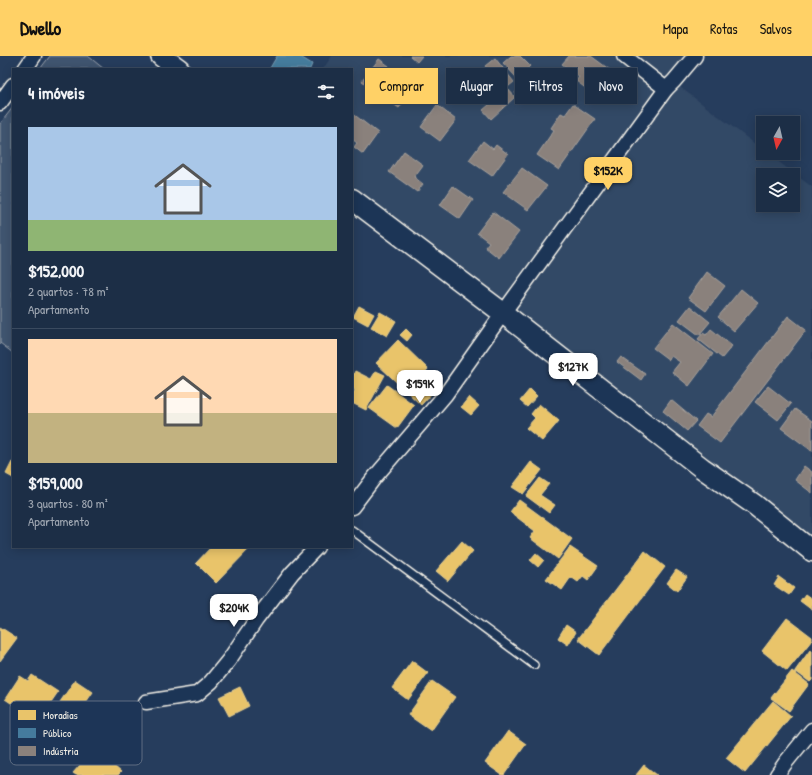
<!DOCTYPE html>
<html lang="pt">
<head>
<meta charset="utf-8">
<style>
	body { margin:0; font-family:"Patrick Hand",sans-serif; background:#25364d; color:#f1f3f6; height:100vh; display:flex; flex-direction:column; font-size:15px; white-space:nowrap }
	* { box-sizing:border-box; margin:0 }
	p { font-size:13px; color:#a0a8b3 }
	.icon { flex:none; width:22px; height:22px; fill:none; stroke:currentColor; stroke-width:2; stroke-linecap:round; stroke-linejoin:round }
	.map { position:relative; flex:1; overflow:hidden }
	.drawer { position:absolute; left:12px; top:12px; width:341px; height:480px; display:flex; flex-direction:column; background:#1c2e46; border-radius:0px; box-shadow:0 2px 10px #0003,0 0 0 1px #3a4a5f }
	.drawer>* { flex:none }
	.banner { position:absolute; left:365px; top:12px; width:380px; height:36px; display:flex; gap:8px }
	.needle { width:26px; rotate:188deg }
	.controls { position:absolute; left:756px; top:60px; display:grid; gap:8px }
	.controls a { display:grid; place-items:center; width:44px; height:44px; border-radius:0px; background:#1c2e46; box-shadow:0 2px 10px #0003,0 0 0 1px #3a4a5f; font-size:20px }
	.price { position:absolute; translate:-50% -34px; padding:0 9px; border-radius:8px; background:#fff; color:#222; font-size:13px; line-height:26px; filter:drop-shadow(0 1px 2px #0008) }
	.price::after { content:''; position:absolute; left:50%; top:24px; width:12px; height:9px; margin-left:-6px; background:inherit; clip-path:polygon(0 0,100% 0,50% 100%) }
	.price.current { background:#ffd166; color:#111 }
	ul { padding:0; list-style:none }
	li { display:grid; align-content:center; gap:8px; height:212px; padding:0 16px }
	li+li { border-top:1px solid #3a4a5f }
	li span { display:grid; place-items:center; height:124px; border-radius:0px; color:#555 }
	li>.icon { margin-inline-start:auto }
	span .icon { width:72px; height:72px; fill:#fffc; stroke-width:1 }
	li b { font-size:17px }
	h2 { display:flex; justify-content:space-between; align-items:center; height:48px; padding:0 16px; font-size:17px }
	.pill { padding:0 14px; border-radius:0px; background:#1c2e46; box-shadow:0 2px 10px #0003,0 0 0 1px #3a4a5f; font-size:14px; line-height:36px }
	.pill.current { background:#ffd166; color:#111 }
	header { display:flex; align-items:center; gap:24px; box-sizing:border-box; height:56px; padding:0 20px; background:#ffd166; color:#111 }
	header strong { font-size:19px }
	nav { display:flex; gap:22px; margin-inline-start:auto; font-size:14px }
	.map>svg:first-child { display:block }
	.built { fill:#334966; fill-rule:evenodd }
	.green { fill:#40546f; stroke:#9aa2ac }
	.homes { fill:#e9c46a; stroke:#ecd290 }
	.public { fill:#457b9d; stroke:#7a9eb4 }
	.industry { fill:#8a817c; stroke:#aaa39c }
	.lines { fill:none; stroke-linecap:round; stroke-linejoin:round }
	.lane-casing { stroke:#f4f1e8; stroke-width:10 }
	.street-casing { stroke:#f4f1e8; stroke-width:17 }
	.secondary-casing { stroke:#f4f1e8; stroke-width:23 }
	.lane { stroke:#1d3557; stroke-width:7 }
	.street { stroke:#1d3557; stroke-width:14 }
	.secondary { stroke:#1d3557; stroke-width:20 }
	.key { fill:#1d3557; stroke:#5e6d82; stroke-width:1 }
	.key-label { font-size:11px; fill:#f4f1e8 }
</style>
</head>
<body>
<header>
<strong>Dwello</strong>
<nav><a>Mapa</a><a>Rotas</a><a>Salvos</a></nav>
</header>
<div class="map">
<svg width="812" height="719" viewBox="0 0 812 719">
	<rect width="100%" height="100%" fill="#263d5d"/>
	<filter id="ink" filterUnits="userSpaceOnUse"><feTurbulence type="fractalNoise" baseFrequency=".025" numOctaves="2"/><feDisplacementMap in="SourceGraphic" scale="8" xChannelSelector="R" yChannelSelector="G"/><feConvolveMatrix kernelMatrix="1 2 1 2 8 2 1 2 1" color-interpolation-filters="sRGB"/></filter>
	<g filter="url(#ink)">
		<path class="built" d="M 332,0 L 699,0 L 676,28 L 763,94 L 763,97 L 767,97 L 812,131 L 812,476 L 809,480 L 709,404 L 618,332 L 519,260 L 501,241 L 352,129 L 352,13 L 323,13 ZM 763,119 L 793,119 L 793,149 L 763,149 Z"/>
		<g class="green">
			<path d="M 50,0 L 88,0 L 104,13 L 40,13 Z"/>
			<path d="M 13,51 L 13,297 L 0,287 L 0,68 Z"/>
		</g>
		<g class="homes">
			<path d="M 359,250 L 374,258 L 368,269 L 353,261 Z"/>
			<path d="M 380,256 L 396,265 L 387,280 L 371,271 Z"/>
			<path d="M 406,273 L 412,279 L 407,285 L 400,279 Z"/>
			<path d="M 398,284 L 428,313 L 421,321 L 435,334 L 421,349 L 376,307 Z"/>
			<path d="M 355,315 L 371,323 L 376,315 L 385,319 L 366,354 L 352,347 L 352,339 L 355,334 L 352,332 L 352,322 Z"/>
			<path d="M 387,329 L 414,349 L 397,372 L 369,352 Z"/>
			<path d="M 530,333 L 537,340 L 527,351 L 520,345 Z"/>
			<path d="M 469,341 L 479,350 L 471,359 L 461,351 Z"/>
			<path d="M 539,348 L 559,365 L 542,385 L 526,372 L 535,362 L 531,358 Z"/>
			<path d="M 12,406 L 13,406 L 13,422 L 6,418 Z"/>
			<path d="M 531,406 L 542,414 L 523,438 L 512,431 Z"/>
			<path d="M 540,422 L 549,428 L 540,439 L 555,449 L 549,457 L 526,440 Z"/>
			<path d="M 519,444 L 572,483 L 558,503 L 530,482 L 535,475 L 510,456 Z"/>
			<path d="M 462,485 L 473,495 L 448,525 L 436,515 Z"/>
			<path d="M 211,491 L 249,491 L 250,492 L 216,527 L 196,507 Z"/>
			<path d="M 570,491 L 598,510 L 588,524 L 583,520 L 578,526 L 571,521 L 562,534 L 546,523 Z"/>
			<path d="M 645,495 L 665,511 L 599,599 L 578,583 Z"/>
			<path d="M 536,497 L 544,504 L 538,511 L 530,504 Z"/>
			<path d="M 676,514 L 687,521 L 677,535 L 667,527 Z"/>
			<path d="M 779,521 L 794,532 L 789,539 L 774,529 Z"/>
			<path d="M 805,538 L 812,543 L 812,554 L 800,545 Z"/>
			<path d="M 787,562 L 812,581 L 812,584 L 787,615 L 762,595 Z"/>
			<path d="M 566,569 L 576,576 L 568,589 L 558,582 Z"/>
			<path d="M 0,571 L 17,582 L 0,605 Z"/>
			<path d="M 810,594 L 812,595 L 812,624 L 810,626 L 795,615 Z"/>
			<path d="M 412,605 L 428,617 L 408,644 L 392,632 Z"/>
			<path d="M 792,615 L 809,628 L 789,655 L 771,642 Z"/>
			<path d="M 32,619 L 58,636 L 38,665 L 5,643 L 20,620 L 28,625 Z"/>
			<path d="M 75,624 L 93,636 L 78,658 L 60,646 Z"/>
			<path d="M 432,625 L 455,641 L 431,675 L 408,659 Z"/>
			<path d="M 240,631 L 249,650 L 229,660 L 219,641 Z"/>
			<path d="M 773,645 L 791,660 L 745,717 L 726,702 Z"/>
			<path d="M 508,675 L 526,688 L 504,719 L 502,719 L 485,707 Z"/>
			<path d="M 94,693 L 121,716 L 118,719 L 76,719 L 73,717 Z"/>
			<path d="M 644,709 L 657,719 L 636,719 Z"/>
		</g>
		<path class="public" d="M 277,0 L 299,0 L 312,8 L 310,13 L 272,13 L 270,12 Z"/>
		<g class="industry">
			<path d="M 410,0 L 422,0 L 417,6 Z"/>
			<path d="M 511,0 L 520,0 L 530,10 L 517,22 L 503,7 Z"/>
			<path d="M 569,0 L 591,0 L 625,25 L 610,44 L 594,32 L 591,36 L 576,25 L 579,21 L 562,8 Z"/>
			<path d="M 495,2 L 514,26 L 504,34 L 485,10 Z"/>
			<path d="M 379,3 L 389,10 L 385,15 L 402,27 L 406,22 L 416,29 L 399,52 L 362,25 Z"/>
			<path d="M 533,15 L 545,24 L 527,46 L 515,37 Z"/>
			<path d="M 508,33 L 515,41 L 491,63 L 483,54 Z"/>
			<path d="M 573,48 L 595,63 L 559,114 L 537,99 L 554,74 L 551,72 L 561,57 L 565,59 Z"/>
			<path d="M 437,49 L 456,64 L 440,85 L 421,71 Z"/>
			<path d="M 352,57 L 378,77 L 363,98 L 354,91 L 357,87 L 352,83 Z"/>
			<path d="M 483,85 L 493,93 L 496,89 L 508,98 L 492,120 L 469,104 Z"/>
			<path d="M 404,95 L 423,109 L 414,121 L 423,128 L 417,136 L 389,116 Z"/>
			<path d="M 522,112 L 547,130 L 528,154 L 503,136 Z"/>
			<path d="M 453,130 L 473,144 L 460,163 L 440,149 Z"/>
			<path d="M 493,156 L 519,176 L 499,202 L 485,191 L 489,186 L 477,177 Z"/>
			<path d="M 707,216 L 725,230 L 706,255 L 688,242 Z"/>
			<path d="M 741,233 L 758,247 L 734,275 L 718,261 Z"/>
			<path d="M 690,250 L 710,266 L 699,279 L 679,264 Z"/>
			<path d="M 788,260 L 806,274 L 720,387 L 697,370 L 706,358 L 711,361 Z"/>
			<path d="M 673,267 L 713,298 L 689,330 L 672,316 L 680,306 L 671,300 L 669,304 L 653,292 Z"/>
			<path d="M 711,273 L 732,290 L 722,302 L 698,283 L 703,277 L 706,279 Z"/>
			<path d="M 621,301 L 645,318 L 641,324 L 617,306 Z"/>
			<path d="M 768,330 L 791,348 L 778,364 L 755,346 Z"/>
			<path d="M 671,344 L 696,365 L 687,375 L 663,355 Z"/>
			<path d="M 795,353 L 812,365 L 812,395 L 781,372 Z"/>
			<path d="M 804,410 L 812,416 L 812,437 L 795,424 Z"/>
		</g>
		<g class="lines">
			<g class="lane-casing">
				<path id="lane" d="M 352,474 L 534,609"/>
			</g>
			<g class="street-casing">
				<g id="street">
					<path d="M 624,0 L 666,33"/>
					<path d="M 25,13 L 34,0"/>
					<path d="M 0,47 L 13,29"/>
					<path d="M 352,451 L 374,422 L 445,339 L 503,257 L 666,33 L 674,25 L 695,0"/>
					<path d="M 146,646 L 197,638 L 211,626 L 229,604 L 256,564 L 292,517 L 317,491"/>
					<path d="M 777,719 L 786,706 L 812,674"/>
				</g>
			</g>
			<g class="secondary-casing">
				<g id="secondary">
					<path d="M 161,0 L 179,13"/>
					<path d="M 352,143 L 503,257 L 702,412 L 755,449 L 812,495"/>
				</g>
			</g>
			<use href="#lane" class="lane"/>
			<use href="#street" class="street"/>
			<use href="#secondary" class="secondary"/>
		</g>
	</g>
	<rect x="10" y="645" width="132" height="64" rx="6" class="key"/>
	<rect x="18" y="654" width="18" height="10" fill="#e9c46a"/>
	<rect x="18" y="672" width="18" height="10" fill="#457b9d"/>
	<rect x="18" y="690" width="18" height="10" fill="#8a817c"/>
	<g class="key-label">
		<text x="43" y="663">Moradias</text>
		<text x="43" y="681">Público</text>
		<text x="43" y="699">Indústria</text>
	</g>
</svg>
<div class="controls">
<a><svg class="needle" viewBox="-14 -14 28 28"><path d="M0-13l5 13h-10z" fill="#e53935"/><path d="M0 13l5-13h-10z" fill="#a0a8b3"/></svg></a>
<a><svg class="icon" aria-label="layers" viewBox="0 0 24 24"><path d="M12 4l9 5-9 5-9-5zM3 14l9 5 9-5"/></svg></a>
</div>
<b class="price current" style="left:608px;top:135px">$152K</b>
<b class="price" style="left:573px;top:331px">$127K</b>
<b class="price" style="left:420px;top:348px">$159K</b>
<b class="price" style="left:234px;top:572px">$204K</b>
<div class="banner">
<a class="pill current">Comprar</a>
<a class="pill">Alugar</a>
<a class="pill">Filtros</a>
<a class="pill">Novo</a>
</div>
<section class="drawer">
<h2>4 imóveis<svg class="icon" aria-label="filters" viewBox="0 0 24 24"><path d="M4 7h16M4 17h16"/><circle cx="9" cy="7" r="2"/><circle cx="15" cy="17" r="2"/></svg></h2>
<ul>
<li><span style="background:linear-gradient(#a9c7e8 75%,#8fb573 0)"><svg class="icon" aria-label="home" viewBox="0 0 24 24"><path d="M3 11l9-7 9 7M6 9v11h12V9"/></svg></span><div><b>$152,000</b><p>2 quartos · 78 m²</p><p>Apartamento</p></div></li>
<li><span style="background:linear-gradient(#ffd9b3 60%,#c2b280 0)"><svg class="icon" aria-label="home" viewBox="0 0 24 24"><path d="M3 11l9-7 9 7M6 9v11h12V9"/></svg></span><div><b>$159,000</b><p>3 quartos · 80 m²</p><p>Apartamento</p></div></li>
</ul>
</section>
</div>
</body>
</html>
